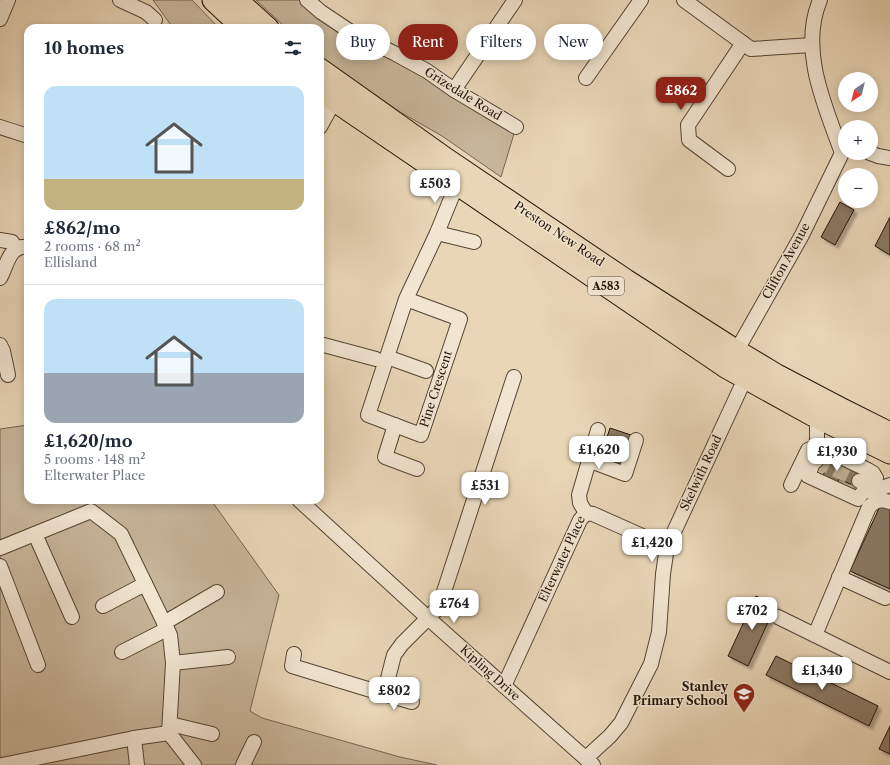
<!DOCTYPE html>
<html lang="en">
<head>
<meta charset="utf-8">
<style>
	body { margin:0; font-family:"Libre Caslon Text",serif; background:#f2f2f3; color:#1f2937; height:100vh; display:flex; flex-direction:column; font-size:15px; white-space:nowrap }
	* { box-sizing:border-box; margin:0 }
	p { font-size:13px; color:#747a83 }
	.icon { flex:none; width:22px; height:22px; fill:none; stroke:currentColor; stroke-width:2; stroke-linecap:round; stroke-linejoin:round }
	.map { position:relative; flex:1; overflow:hidden }
	.side { position:absolute; left:24px; top:24px; width:300px; height:480px; display:flex; flex-direction:column; background:#fff; border-radius:12px; box-shadow:0 2px 10px #0003 }
	.side>* { flex:none }
	.top-card { position:absolute; left:336px; top:24px; width:380px; height:36px; display:flex; gap:8px }
	.needle { width:26px; rotate:215deg }
	.controls { position:absolute; left:838px; top:72px; display:grid; gap:8px }
	.controls a { display:grid; place-items:center; width:40px; height:40px; border-radius:50%; background:#fff; box-shadow:0 2px 10px #0003; font-size:20px }
	.price { position:absolute; translate:-50% -34px; padding:0 9px; border-radius:8px; background:#fff; color:#222; font-size:13px; line-height:26px; filter:drop-shadow(0 1px 2px #0008) }
	.price::after { content:''; position:absolute; left:50%; top:24px; width:12px; height:9px; margin-left:-6px; background:inherit; clip-path:polygon(0 0,100% 0,50% 100%) }
	.price.on { background:#8f2418; color:#fff }
	ul { padding:0; list-style:none }
	li { display:grid; align-content:center; gap:8px; height:212px; padding:0 20px }
	li+li { border-top:1px solid #e0e1e3 }
	li span { display:grid; place-items:center; height:124px; border-radius:12px; color:#555 }
	li>.icon { margin-inline-start:auto }
	span .icon { width:72px; height:72px; fill:#fffc; stroke-width:1 }
	li b { font-size:17px }
	h2 { display:flex; justify-content:space-between; align-items:center; height:48px; padding:0 20px; font-size:17px }
	.tag { padding:0 14px; border-radius:18px; background:#fff; box-shadow:0 2px 10px #0003; font-size:14px; line-height:36px }
	.tag.on { background:#8f2418; color:#fff }
	.map>svg:first-child { display:block }
	.green { fill:#c7b599; stroke:#756450 }
	.building { fill:#8a7963; stroke:#231407; filter:url(#shadow) }
	.lines { fill:none; stroke-linecap:round; stroke-linejoin:round }
	.minor-tunnel { stroke:#c1af94; stroke-width:14; stroke-dasharray:14 7; stroke-linecap:butt }
	.minor-casing { stroke:#544433; stroke-width:16 }
	.highway-casing { stroke:#231407; stroke-width:23 }
	.minor { stroke:#f1e4d0; stroke-width:14 }
	.highway { stroke:#e9d6b7; stroke-width:21 }
	.labels { text-anchor:middle; stroke-width:3; stroke-linejoin:round; paint-order:stroke }
	.shield { fill:#f1e4d0; stroke:#615243; stroke-width:1 }
	.shield-label { font-size:11px; font-weight:bold; fill:#231407 }
	.street-label { font-size:12px; fill:#231407; stroke:#f1e4d0 }
	.poi-label { font-size:12px; font-weight:bold; fill:#231407; stroke:#f1e4d0; text-anchor:end }
</style>
</head>
<body>
<div class="map">
<svg width="890" height="765" viewBox="0 0 890 765">
	<defs>
		<filter id="shadow"><feDropShadow dx="3.5" dy="3.5" stdDeviation="1" flood-color="#0004"/></filter>
	</defs>
	<rect width="100%" height="100%" fill="#e9d6b7"/>
	<filter id="stains"><feTurbulence type="fractalNoise" baseFrequency=".005" numOctaves="4"/><feColorMatrix values="0 0 0 0 .2 0 0 0 0 .09 0 0 0 0 .02 0 0 0 .5 -.17"/></filter>
	<radialGradient id="worn" r=".72"><stop offset=".6" stop-color="#630" stop-opacity="0"/><stop offset="1" stop-color="#630" stop-opacity=".3"/></radialGradient>
	<g class="green">
		<path d="M 153,0 L 192,0 L 219,28 L 173,28 Z"/>
		<path d="M 256,0 L 307,0 L 516,127 L 501,177 L 442,136 L 400,112 L 320,56 L 320,28 L 286,28 Z"/>
		<path d="M 28,425 L 28,500 L 211,500 L 279,595 L 250,711 L 262,718 L 400,757 L 437,765 L 0,765 L 0,429 Z"/>
	</g>
	<g class="building">
		<path d="M 840,202 L 854,210 L 835,245 L 821,237 Z"/>
		<path d="M 890,217 L 890,255 L 875,246 Z"/>
		<path d="M 610,428 L 631,435 L 620,468 L 599,461 Z"/>
		<path d="M 819,455 L 862,475 L 857,487 L 839,479 L 837,484 L 822,478 L 825,471 L 814,466 Z"/>
		<path d="M 881,504 L 890,509 L 890,589 L 850,571 Z"/>
		<path d="M 756,596 L 776,605 L 748,666 L 728,656 Z"/>
		<path d="M 776,656 L 878,706 L 869,726 L 766,675 Z"/>
		<path d="M 890,726 L 890,754 L 879,749 Z"/>
	</g>
	<g class="lines">
		<path class="minor-tunnel" d="M 816,461 L 859,481"/>
		<g class="minor-casing">
			<g id="minor">
				<path d="M 120,0 L 146,12 L 155,20"/>
				<path d="M 307,0 L 321,12 L 351,32 L 396,54 L 427,71 L 454,90 L 516,127"/>
				<path d="M 684,0 L 751,49 L 812,45"/>
				<path d="M 0,19 L 8,0"/>
				<path d="M 586,78 L 641,0"/>
				<path d="M 454,90 L 515,0"/>
				<path d="M 0,127 L 28,136"/>
				<path d="M 320,127 L 338,94"/>
				<path d="M 870,153 L 878,156 L 890,158"/>
				<path d="M 728,169 L 689,140 L 688,125 L 743,43"/>
				<path d="M 437,233 L 474,242"/>
				<path d="M 0,240 L 12,242 L 16,249"/>
				<path d="M 0,278 C 7,266 9,244 28,247"/>
				<path d="M 406,299 L 460,319 L 421,435 L 368,415 L 406,299 L 437,233 L 457,184"/>
				<path d="M 320,344 L 376,359"/>
				<path d="M 0,345 L 3,351 L 8,375"/>
				<path d="M 387,357 L 426,371"/>
				<path d="M 733,357 L 802,235 L 842,153 C 825,106 799,50 820,0"/>
				<path d="M 817,417 L 817,446"/>
				<path d="M 395,425 L 385,457 L 417,469"/>
				<path d="M 817,446 L 868,470 L 873,473 L 876,478 L 873,483 L 869,484 L 859,481"/>
				<path d="M 588,460 L 625,474 L 636,440"/>
				<path d="M 816,461 L 814,460 L 808,476 L 858,499 L 863,492 L 879,489 L 890,485"/>
				<path d="M 791,485 L 808,450 L 817,446"/>
				<path d="M 299,500 L 428,618 L 593,765"/>
				<path d="M 586,513 L 593,514 L 667,547"/>
				<path d="M 586,513 L 580,503 L 579,495 L 598,430"/>
				<path d="M 35,534 L 72,617"/>
				<path d="M 0,548 L 91,511 L 121,534 L 170,635 L 173,663 L 169,733 L 194,765"/>
				<path d="M 0,566 L 38,665"/>
				<path d="M 839,577 L 885,598"/>
				<path d="M 103,606 L 145,584"/>
				<path d="M 778,617 L 890,672"/>
				<path d="M 164,623 L 217,592"/>
				<path d="M 815,635 L 869,507 C 876,500 881,499 890,502"/>
				<path d="M 122,652 L 167,629"/>
				<path d="M 294,654 L 292,666 L 384,694 L 394,655 L 402,644 L 439,607 L 514,377"/>
				<path d="M 173,663 L 228,657"/>
				<path d="M 504,686 L 580,520 L 586,513"/>
				<path d="M 384,694 L 412,702"/>
				<path d="M 170,724 L 212,734"/>
				<path d="M 134,738 L 137,765"/>
				<path d="M 586,758 L 610,736 L 621,723 L 651,664 L 659,632 L 663,574 L 667,547 L 749,370"/>
				<path d="M 2,765 L 134,738 L 169,733"/>
				<path d="M 243,765 L 254,742"/>
			</g>
		</g>
		<g class="highway-casing">
			<g id="highway">
				<path d="M 213,0 L 243,28"/>
				<path d="M 237,0 L 268,28"/>
				<path d="M 320,69 L 448,160 L 626,280 L 737,351 L 777,375 L 842,409 L 890,433"/>
				<path d="M 320,91 L 727,368 L 812,415 L 890,453"/>
			</g>
		</g>
		<use href="#minor" class="minor"/>
		<use href="#highway" class="highway"/>
	</g>
	<defs>
		<g id="school-pin" transform="scale(1.15)"><path d="M0 17L-7.5 6A9.5 9.5 0 1 1 7.5 6Z" fill="#8f2418" stroke="#f1e4d0"/><path d="M0-5L7-2L0 1L-7-2ZM-4 1L0 2.5L4 1V4Q0 6-4 4Z" fill="#fff"/></g>
	</defs>
	<g fill-rule="evenodd">
		<use href="#school-pin" x="744" y="694"/>
	</g>
	<g class="labels">
		<rect class="shield" x="588" y="277" width="36" height="18" rx="3"/>
		<g class="shield-label">
			<text x="606" y="290">A583</text>
		</g>
		<g class="street-label">
			<text transform="translate(463 94) rotate(32)" y="4">Grizedale Road</text>
			<text transform="translate(559 234) rotate(34)" y="4">Preston New Road</text>
			<text transform="translate(786 261) rotate(-61)" y="4">Clifton Avenue</text>
			<text transform="translate(436 389) rotate(-72)" y="4">Pine Crescent</text>
			<text transform="translate(701 473) rotate(-65)" y="4">Skelwith Road</text>
			<text transform="translate(562 559) rotate(-65)" y="4">Elterwater Place</text>
			<text transform="translate(490 673) rotate(42)" y="4">Kipling Drive</text>
		</g>
		<g class="poi-label">
			<text x="728" y="691">Stanley<tspan x="728" dy="14">Primary School</tspan></text>
		</g>
	</g>
	<rect width="100%" height="100%" filter="url(#stains)"/>
	<rect width="100%" height="100%" fill="url(#worn)"/>
</svg>
<div class="controls">
<a><svg class="needle" viewBox="-14 -14 28 28"><path d="M0-13l5 13h-10z" fill="#e53935"/><path d="M0 13l5-13h-10z" fill="#747a83"/></svg></a>
<a>+</a>
<a>−</a>
</div>
<b class="price on" style="left:681px;top:111px">£862</b>
<b class="price" style="left:435px;top:204px">£503</b>
<b class="price" style="left:599px;top:470px">£1,620</b>
<b class="price" style="left:837px;top:472px">£1,930</b>
<b class="price" style="left:485px;top:506px">£531</b>
<b class="price" style="left:652px;top:563px">£1,420</b>
<b class="price" style="left:454px;top:624px">£764</b>
<b class="price" style="left:752px;top:631px">£702</b>
<b class="price" style="left:822px;top:691px">£1,340</b>
<b class="price" style="left:394px;top:711px">£802</b>
<div class="top-card">
<a class="tag">Buy</a>
<a class="tag on">Rent</a>
<a class="tag">Filters</a>
<a class="tag">New</a>
</div>
<section class="side">
<h2>10 homes<svg class="icon" aria-label="filters" viewBox="0 0 24 24"><path d="M4 7h16M4 17h16"/><circle cx="9" cy="7" r="2"/><circle cx="15" cy="17" r="2"/></svg></h2>
<ul>
<li><span style="background:linear-gradient(#bfe0f5 75%,#c2b280 0)"><svg class="icon" aria-label="home" viewBox="0 0 24 24"><path d="M3 11l9-7 9 7M6 9v11h12V9"/></svg></span><div><b>£862/mo</b><p>2 rooms · 68 m²</p><p>Ellisland</p></div></li>
<li><span style="background:linear-gradient(#bfe0f5 60%,#9aa5b1 0)"><svg class="icon" aria-label="home" viewBox="0 0 24 24"><path d="M3 11l9-7 9 7M6 9v11h12V9"/></svg></span><div><b>£1,620/mo</b><p>5 rooms · 148 m²</p><p>Elterwater Place</p></div></li>
</ul>
</section>
</div>
</body>
</html>
